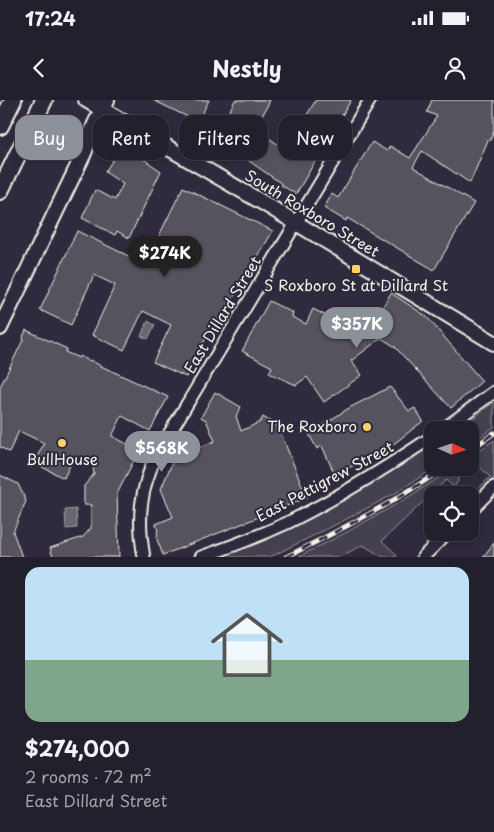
<!DOCTYPE html>
<html lang="en">
<head>
<meta charset="utf-8">
<style>
	body { margin:0; font-family:"Playpen Sans",sans-serif; background:#2b2836; color:#f1f3f6; height:100vh; display:flex; flex-direction:column; font-size:19px; white-space:nowrap }
	* { box-sizing:border-box; margin:0 }
	p { font-size:16px; color:#a3a3aa }
	.icon { flex:none; width:28px; height:28px; fill:none; stroke:currentColor; stroke-width:2; stroke-linecap:round; stroke-linejoin:round }
	.map { position:relative; height:457px; overflow:hidden }
	.details { display:flex; flex-direction:column; background:#23202e; flex:1 }
	.details>* { flex:none }
	.banner { position:absolute; left:15px; top:15px; width:465px; height:45px; display:flex; gap:10px }
	.needle { width:32px; rotate:93deg }
	.fabs { position:absolute; left:424px; top:321px; display:grid; gap:10px }
	.fabs a { display:grid; place-items:center; width:55px; height:55px; border-radius:10px; background:#23202e; box-shadow:0 2px 8px #0003,0 0 0 1px #403e4a; font-size:25px }
	.price { position:absolute; translate:-50% -42px; padding:0 11px; border-radius:18px; background:#8c9099; color:#fff; font-size:16px; line-height:32px; filter:drop-shadow(0 1px 2px #0008) }
	.price::after { content:''; position:absolute; left:50%; top:30px; width:15px; height:11px; margin-left:-8px; background:inherit; clip-path:polygon(0 0,100% 0,50% 100%) }
	.price.on { background:#222; color:#fff }
	ul { padding:0; list-style:none }
	li { display:grid; align-content:center; gap:10px; height:265px; padding:0 25px }
	li+li { border-top:1px solid #403e4a }
	li span { display:grid; place-items:center; height:155px; border-radius:15px; color:#555 }
	li>.icon { margin-inline-start:auto }
	span .icon { width:90px; height:90px; fill:#fffc; stroke-width:1 }
	li b { font-size:21px }
	.pill { padding:0 18px; border-radius:15px; background:#23202e; box-shadow:0 2px 8px #0003,0 0 0 1px #403e4a; font-size:18px; line-height:45px }
	.pill.on { background:#8c9099; color:#fff }
	.status { display:flex; justify-content:space-between; align-items:center; height:35px; padding:0 25px; background:#23202e; direction:ltr }
	.status svg { height:14px; fill:currentColor }
	header { display:flex; justify-content:space-between; align-items:center; height:65px; padding:0 25px; background:#23202e; font-size:22px; font-weight:700 }
	.map>svg:first-child { display:block }
	.green { fill:#454050; stroke:#9c989c }
	.water { fill:#6a6670; stroke:#a19ea0 }
	.building { fill:#56525f; stroke:#f4f1e8 }
	.lines { fill:none; stroke-linecap:round; stroke-linejoin:round }
	.tertiary-casing { stroke:#f4f1e8; stroke-width:15 }
	.primary-casing { stroke:#f4f1e8; stroke-width:18 }
	.motorway-casing { stroke:#f4f1e8; stroke-width:20 }
	.tertiary { stroke:#2f2a3d; stroke-width:11 }
	.primary { stroke:#2f2a3d; stroke-width:14 }
	.motorway { stroke:#2f2a3d; stroke-width:16 }
	.rail-casing { stroke:#f4f1e8; stroke-width:5 }
	.rail { stroke:#2f2a3d; stroke-width:3; stroke-dasharray:9; stroke-linecap:butt }
	.poi-dot { fill:#ffd166; stroke:#2f2a3d; stroke-width:2 }
	.labels { text-anchor:middle; stroke-width:4; stroke-linejoin:round; paint-order:stroke }
	.street-label { font-size:15px; fill:#f4f1e8; stroke:#2f2a3d }
	.poi-label { font-size:15px; fill:#f4f1e8; stroke:#2f2a3d }
</style>
</head>
<body>
<div class="status"><b>17:24</b><svg viewBox="0 0 49 12"><path d="M0 12V9h3v3zM5 12V6h3v6zM10 12V3h3v9zM15 12V0h3v12zM26 1h20v11H26zM47 4h2v5h-2z"/></svg></div>
<header><svg class="icon" aria-label="back" viewBox="0 0 24 24"><path d="M15 5l-7 7 7 7"/></svg>Nestly<svg class="icon" aria-label="person" viewBox="0 0 24 24"><circle cx="12" cy="8" r="4"/><path d="M4 21q1-7 8-7t8 7"/></svg></header>
<div class="map">
<svg width="494" height="457" viewBox="0 0 494 457">
	<rect width="100%" height="100%" fill="#2f2a3d"/>
	<filter id="ink" filterUnits="userSpaceOnUse"><feTurbulence type="fractalNoise" baseFrequency=".02" numOctaves="2"/><feDisplacementMap in="SourceGraphic" scale="10" xChannelSelector="R" yChannelSelector="G"/><feConvolveMatrix kernelMatrix="1 2 1 2 8 2 1 2 1" color-interpolation-filters="sRGB"/></filter>
	<g filter="url(#ink)">
		<g class="green">
			<path d="M 494,298 L 494,300 L 457,328 L 459,329 L 494,302 L 494,327 L 470,344 L 470,330 L 451,330 Z"/>
			<path d="M 494,340 L 494,378 L 470,402 L 470,397 L 490,377 L 473,360 L 470,364 L 470,357 Z"/>
			<path d="M 432,343 L 432,368 L 434,368 L 394,394 L 337,424 L 270,457 L 221,457 C 294,426 368,391 432,343 Z"/>
			<path d="M 454,368 L 466,368 L 458,377 L 458,381 L 454,387 L 446,380 L 382,441 L 395,453 L 397,457 L 383,457 L 363,445 L 339,457 L 298,457 L 345,433 L 402,401 Z"/>
		</g>
		<g class="water">
			<path d="M 148,221 L 155,225 L 148,239 L 141,236 Z"/>
			<path d="M 76,409 L 77,428 L 66,429 L 65,410 Z"/>
		</g>
		<g class="building">
			<path d="M 153,0 L 209,0 L 198,22 Z"/>
			<path d="M 235,0 L 270,0 L 256,29 L 286,50 L 316,0 L 351,0 L 296,94 L 281,85 L 282,84 L 239,54 L 238,55 L 220,44 L 224,38 L 223,37 L 226,33 L 220,30 Z"/>
			<path d="M 432,0 L 494,0 L 494,30 L 490,41 L 488,40 L 470,83 L 422,51 L 413,67 L 474,103 L 434,170 L 347,118 L 346,121 L 324,108 L 332,94 L 338,98 L 372,42 L 387,51 L 390,46 L 410,58 L 437,16 L 427,12 Z"/>
			<path d="M 130,50 L 161,71 L 129,138 L 117,131 L 115,135 L 82,118 L 95,90 L 115,100 L 123,84 L 105,72 L 117,53 Z"/>
			<path d="M 183,87 L 273,131 L 214,230 L 211,228 L 186,277 L 153,262 L 171,225 L 143,211 L 124,250 L 92,235 L 115,185 L 94,175 L 71,225 L 40,210 L 77,131 L 145,164 Z"/>
			<path d="M 391,193 L 426,216 L 482,281 L 451,308 L 394,246 L 381,238 L 351,261 L 362,275 L 324,302 L 307,277 L 296,285 L 269,273 L 272,267 L 242,251 L 269,201 L 293,213 L 292,217 L 306,224 L 313,209 L 365,236 Z"/>
			<path d="M 26,230 L 67,249 L 65,252 L 79,258 L 80,256 L 89,261 L 90,260 L 101,266 L 168,297 L 150,331 L 122,316 L 112,336 L 127,344 L 127,343 L 140,348 L 117,394 L 119,457 L 53,457 L 50,448 L 83,437 L 91,428 L 91,405 L 84,405 L 84,386 L 94,374 L 93,366 L 74,357 L 64,378 L 34,363 L 44,343 L 19,331 L 9,352 L 0,347 L 0,287 L 24,238 L 23,237 Z"/>
			<path d="M 390,287 L 409,311 L 415,308 L 423,321 L 391,346 L 335,375 L 322,346 L 317,349 L 309,334 L 349,308 Z"/>
			<path d="M 215,292 L 241,307 L 236,316 L 241,331 L 260,322 L 263,317 L 278,326 L 307,398 L 163,455 L 156,437 L 158,436 L 157,432 L 158,431 L 156,424 L 173,417 L 161,389 L 177,351 L 184,353 L 215,341 L 206,320 L 201,317 Z"/>
			<path d="M 0,375 L 18,384 L 26,401 L 13,432 L 22,457 L 0,457 Z"/>
			<path d="M 494,443 L 494,457 L 483,457 Z"/>
		</g>
		<g class="lines">
			<g class="tertiary-casing">
				<g id="tertiary">
					<path d="M 442,330 L 494,292"/>
					<path d="M 470,411 L 494,387"/>
					<path d="M 144,457 C 137,419 140,389 157,354 L 370,0"/>
					<path d="M 201,457 C 230,447 259,436 287,423 C 337,398 386,368 432,337"/>
					<path d="M 423,457 L 448,432"/>
				</g>
			</g>
			<g class="primary-casing">
				<g id="primary">
					<path d="M 86,0 L 265,104 L 494,243"/>
					<path d="M 0,228 L 84,53 L 95,24 L 107,0"/>
				</g>
			</g>
			<g class="motorway-casing">
				<g id="motorway">
					<path d="M 0,26 L 13,0"/>
					<path d="M 0,91 L 44,0"/>
				</g>
			</g>
			<use href="#tertiary" class="tertiary"/>
			<use href="#primary" class="primary"/>
			<use href="#motorway" class="motorway"/>
			<g class="rail-casing">
				<g id="rail">
					<path d="M 470,350 L 494,333"/>
					<path d="M 286,457 C 340,430 395,402 444,368"/>
				</g>
			</g>
			<use href="#rail" class="rail"/>
		</g>
	</g>
	<g class="poi-dot">
		<rect x="351" y="164" width="10" height="10" rx="2.5"/>
		<circle cx="367" cy="327" r="5"/>
		<circle cx="62" cy="343" r="5"/>
	</g>
	<g class="labels">
		<g class="street-label">
			<text transform="translate(312 114) rotate(31)" y="5">South Roxboro Street</text>
			<text transform="translate(223 215) rotate(-59)" y="5">East Dillard Street</text>
			<text transform="translate(325 382) rotate(-28)" y="5">East Pettigrew Street</text>
		</g>
		<g class="poi-label">
			<text x="356" y="191">S Roxboro St at Dillard St</text>
			<text x="357" y="332" text-anchor="end">The Roxboro</text>
			<text x="62" y="365">BullHouse</text>
		</g>
	</g>
</svg>
<div class="fabs">
<a><svg class="needle" viewBox="-14 -14 28 28"><path d="M0-13l5 13h-10z" fill="#e53935"/><path d="M0 13l5-13h-10z" fill="#a3a3aa"/></svg></a>
<a><svg class="icon" aria-label="locate" viewBox="0 0 24 24"><circle cx="12" cy="12" r="6"/><path d="M12 2v4M12 18v4M2 12h4M18 12h4"/></svg></a>
</div>
<b class="price on" style="left:165px;top:178px">$274K</b>
<b class="price" style="left:357px;top:249px">$357K</b>
<b class="price" style="left:162px;top:373px">$568K</b>
<div class="banner">
<a class="pill on">Buy</a>
<a class="pill">Rent</a>
<a class="pill">Filters</a>
<a class="pill">New</a>
</div>
</div>
<section class="details">
<ul>
<li><span style="background:linear-gradient(#bfe0f5 60%,#7fa58c 0)"><svg class="icon" aria-label="home" viewBox="0 0 24 24"><path d="M3 11l9-7 9 7M6 9v11h12V9"/></svg></span><div><b>$274,000</b><p>2 rooms · 72 m²</p><p>East Dillard Street</p></div></li>
</ul>
</section>
</body>
</html>
